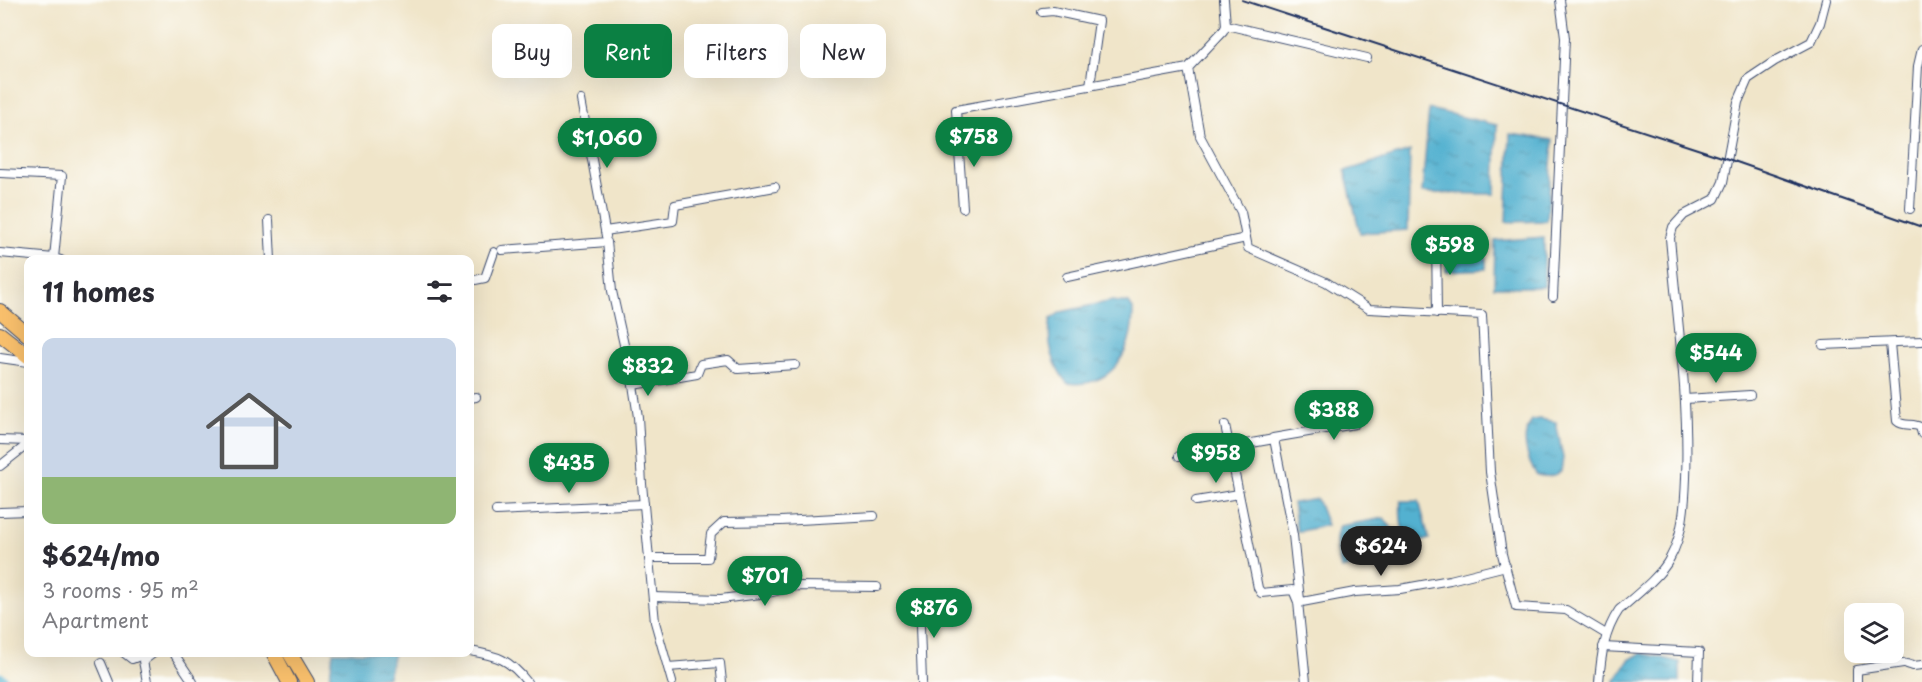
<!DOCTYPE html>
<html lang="en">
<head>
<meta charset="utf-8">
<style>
	body { margin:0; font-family:"Playpen Sans",sans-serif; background:#f2f2f3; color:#2b2b33; height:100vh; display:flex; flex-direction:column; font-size:22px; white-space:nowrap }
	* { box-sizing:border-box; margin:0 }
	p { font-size:20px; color:#7c7c81 }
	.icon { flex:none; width:33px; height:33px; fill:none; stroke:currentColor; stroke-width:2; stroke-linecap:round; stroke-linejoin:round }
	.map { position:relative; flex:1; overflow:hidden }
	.side { position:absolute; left:24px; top:255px; width:450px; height:402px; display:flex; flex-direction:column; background:#fff; border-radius:12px; box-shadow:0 6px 24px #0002 }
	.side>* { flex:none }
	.top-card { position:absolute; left:492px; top:24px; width:570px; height:54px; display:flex; gap:12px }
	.tools { position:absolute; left:1844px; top:603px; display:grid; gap:12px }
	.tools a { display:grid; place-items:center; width:60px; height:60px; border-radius:12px; background:#fff; box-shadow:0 6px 24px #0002; font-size:30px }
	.price { position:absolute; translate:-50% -51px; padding:0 14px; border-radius:21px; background:#0b8043; color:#fff; font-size:20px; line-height:39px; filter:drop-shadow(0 2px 3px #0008) }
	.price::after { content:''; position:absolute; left:50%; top:36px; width:18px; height:14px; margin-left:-9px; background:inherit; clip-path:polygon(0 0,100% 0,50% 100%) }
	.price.on { background:#222; color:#fff }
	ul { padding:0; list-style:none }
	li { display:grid; align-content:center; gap:12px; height:318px; padding:0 18px }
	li+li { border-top:2px solid #e1e1e2 }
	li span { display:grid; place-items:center; height:186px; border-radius:12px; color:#555 }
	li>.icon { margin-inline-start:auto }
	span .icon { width:108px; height:108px; fill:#fffc; stroke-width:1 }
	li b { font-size:26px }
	h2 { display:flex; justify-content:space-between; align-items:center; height:72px; padding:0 18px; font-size:26px }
	.chip { padding:0 21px; border-radius:12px; background:#fff; box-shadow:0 6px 24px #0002; font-size:21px; line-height:54px }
	.chip.on { background:#0b8043; color:#fff }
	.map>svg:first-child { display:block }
	.water { fill:url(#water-ripples); stroke:#367097; stroke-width:1.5 }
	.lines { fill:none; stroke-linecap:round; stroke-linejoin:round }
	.river { stroke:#52b1d0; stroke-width:15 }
	.minor-casing { stroke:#3b4a6e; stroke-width:10 }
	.trunk-casing { stroke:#3b4a6e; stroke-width:16 }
	.minor { stroke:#fff; stroke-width:8 }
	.trunk { stroke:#f8bf6c; stroke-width:14 }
	.rail { stroke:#1b2f5e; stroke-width:2 }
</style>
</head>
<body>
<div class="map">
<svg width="1922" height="682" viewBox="0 0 1922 682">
	<defs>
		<pattern id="water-ripples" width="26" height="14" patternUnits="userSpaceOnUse" patternTransform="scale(1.5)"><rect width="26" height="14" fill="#52b1d0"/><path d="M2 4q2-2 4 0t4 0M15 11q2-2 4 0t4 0" fill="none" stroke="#4390ac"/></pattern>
	</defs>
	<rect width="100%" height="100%" fill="#fdfcf7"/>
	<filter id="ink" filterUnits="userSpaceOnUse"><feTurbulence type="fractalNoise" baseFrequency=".0167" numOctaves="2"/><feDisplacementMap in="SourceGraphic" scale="12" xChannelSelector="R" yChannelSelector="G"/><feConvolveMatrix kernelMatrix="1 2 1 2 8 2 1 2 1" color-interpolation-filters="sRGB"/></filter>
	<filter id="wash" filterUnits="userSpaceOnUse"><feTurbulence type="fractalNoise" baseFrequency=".008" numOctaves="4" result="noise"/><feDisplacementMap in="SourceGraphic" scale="24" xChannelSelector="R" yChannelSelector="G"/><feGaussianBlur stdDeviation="1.35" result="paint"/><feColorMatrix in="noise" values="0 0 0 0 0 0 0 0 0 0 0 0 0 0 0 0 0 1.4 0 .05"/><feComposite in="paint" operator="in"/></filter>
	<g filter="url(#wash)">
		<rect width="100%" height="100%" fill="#f0e5c9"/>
		<g class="water">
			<path d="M 1429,109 L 1497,125 L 1495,194 L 1422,193 Z"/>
			<path d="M 1510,134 L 1553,140 L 1547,221 L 1506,222 Z"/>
			<path d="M 1410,151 L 1408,230 L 1360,233 L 1345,171 Z"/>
			<path d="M 1486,237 L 1486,269 L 1446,271 L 1447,238 Z"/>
			<path d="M 1544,237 L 1544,287 L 1494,287 L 1495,241 Z"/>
			<path d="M 1112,301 L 1129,303 L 1133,309 C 1133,350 1114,389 1067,383 C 1053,366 1046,341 1051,319 L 1061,312 Z"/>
			<path d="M 1540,419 L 1556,422 L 1563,458 L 1561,471 C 1553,477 1547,477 1537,475 C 1530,466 1523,446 1526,434 C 1527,429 1530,424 1532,420 Z"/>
			<path d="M 1317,499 L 1327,525 L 1297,532 L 1293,503 Z"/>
			<path d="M 1401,501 L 1419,501 L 1429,539 C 1425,540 1420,543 1415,543 C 1400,542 1400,512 1401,501 Z"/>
			<path d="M 1384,518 C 1392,528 1401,539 1397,553 L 1341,569 C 1339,555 1332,538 1340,526 Z"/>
			<path d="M 333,653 L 333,652 L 394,653 L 388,677 L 342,681 L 330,676 Z"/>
			<path d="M 1641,653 L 1680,662 L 1680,682 L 1614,682 L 1629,660 Z"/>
		</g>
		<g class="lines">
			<path class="river" d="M 0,680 L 2,682"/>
		</g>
	</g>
	<g filter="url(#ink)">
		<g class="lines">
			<g class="minor-casing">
				<g id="minor">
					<path d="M 1224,0 L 1226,25 L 1223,31 L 1188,68 L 1200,136 L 1241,212 L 1248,248 L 1326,282 L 1369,309 L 1482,315 L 1490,472 L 1502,554 L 1516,607 L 1566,610 L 1606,634"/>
					<path d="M 1042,12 L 1053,11 L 1099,21 L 1090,86"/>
					<path d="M 1226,25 L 1367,58"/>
					<path d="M 581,100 L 606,236"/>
					<path d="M 0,173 L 62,176 L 54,258 L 61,260"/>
					<path d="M 963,208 L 956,110 L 1188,68"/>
					<path d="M 1910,209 L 1918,66 L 1922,49"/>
					<path d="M 269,220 L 271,260"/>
					<path d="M 605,231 L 673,221 L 675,205 L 775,187"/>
					<path d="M 1436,239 L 1437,313"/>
					<path d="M 502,250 L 607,242 L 612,291 L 633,385 L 638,417 L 642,484 L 655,622 L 672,682"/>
					<path d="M 0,253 L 54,258"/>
					<path d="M 1067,277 L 1246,238"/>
					<path d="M 470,281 L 485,278 L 494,252"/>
					<path d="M 1553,297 L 1565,38 L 1560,0"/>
					<path d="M 1890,343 L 1897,421 C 1903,427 1913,423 1920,427 L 1922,434"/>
					<path d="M 1823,345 L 1922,341"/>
					<path d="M 0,358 L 28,362"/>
					<path d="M 633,385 L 697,374 L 701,364 L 728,360 L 738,369 L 795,365"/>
					<path d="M 470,398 L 476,397"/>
					<path d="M 1685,399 L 1750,395"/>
					<path d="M 1225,425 L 1258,588 L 1261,593 L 1293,590 L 1298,602 L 1306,682"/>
					<path d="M 1273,438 L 1355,424 L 1357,418 L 1355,411"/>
					<path d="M 0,440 L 28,441"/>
					<path d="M 1179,456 L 1274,439 L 1293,535 L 1300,600 L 1302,602 L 1355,592 L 1400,589 L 1450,580 L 1506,566"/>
					<path d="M 0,466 L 28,444"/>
					<path d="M 1196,501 L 1239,494"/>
					<path d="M 496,511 L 644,504"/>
					<path d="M 0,512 L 28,511"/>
					<path d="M 649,558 L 708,558 L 711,534 L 724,522 L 781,521 L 874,516"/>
					<path d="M 653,597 L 721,599 L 768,593 L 798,586 L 877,587"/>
					<path d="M 919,598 L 922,682"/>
					<path d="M 1603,647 L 1699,652 L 1698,682"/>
					<path d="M 470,651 C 498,656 509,659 527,682"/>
					<path d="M 123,652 L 132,659 L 148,653"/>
					<path d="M 173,652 L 193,682"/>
					<path d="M 101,663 L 109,682"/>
					<path d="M 1907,664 L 1913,666 L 1922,665"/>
					<path d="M 668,667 L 720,663 L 722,682"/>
					<path d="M 147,682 L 143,661 L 155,652"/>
					<path d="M 1599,682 C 1601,656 1604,632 1619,610 C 1634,597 1662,575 1670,558 C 1683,535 1685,505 1686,478 C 1689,398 1677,318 1670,238 L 1673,227 L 1684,215 L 1715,199 L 1723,182 L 1738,102 L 1748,79 L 1775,61 L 1811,42 L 1820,23 L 1826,0"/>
					<path d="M 1857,682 L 1857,670 L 1903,663"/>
				</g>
			</g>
			<g class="trunk-casing">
				<g id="trunk">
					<path d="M 0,311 L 28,335"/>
					<path d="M 0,334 L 28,356"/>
					<path d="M 273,652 L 289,682"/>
					<path d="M 289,652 L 307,682"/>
				</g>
			</g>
			<use href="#minor" class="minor"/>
			<use href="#trunk" class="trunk"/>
			<path class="rail" d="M 1242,0 L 1728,159 L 1922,227"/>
		</g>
	</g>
</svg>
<div class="tools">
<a><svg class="icon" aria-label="layers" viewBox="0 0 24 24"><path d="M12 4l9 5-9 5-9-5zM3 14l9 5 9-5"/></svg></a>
</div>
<b class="price" style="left:974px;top:168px">$758</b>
<b class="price" style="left:607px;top:169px">$1,060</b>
<b class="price" style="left:1450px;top:276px">$598</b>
<b class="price" style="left:1716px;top:384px">$544</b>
<b class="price" style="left:648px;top:397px">$832</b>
<b class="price" style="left:1334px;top:441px">$388</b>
<b class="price" style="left:1216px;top:484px">$958</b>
<b class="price" style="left:569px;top:494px">$435</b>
<b class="price on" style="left:1381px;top:577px">$624</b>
<b class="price" style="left:765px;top:607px">$701</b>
<b class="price" style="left:934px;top:639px">$876</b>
<div class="top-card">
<a class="chip">Buy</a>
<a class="chip on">Rent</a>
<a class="chip">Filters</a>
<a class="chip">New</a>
</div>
<section class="side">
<h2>11 homes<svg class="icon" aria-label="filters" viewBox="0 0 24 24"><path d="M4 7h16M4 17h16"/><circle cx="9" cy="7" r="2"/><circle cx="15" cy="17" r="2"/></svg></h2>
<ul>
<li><span style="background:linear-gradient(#c9d6e8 75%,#8fb573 0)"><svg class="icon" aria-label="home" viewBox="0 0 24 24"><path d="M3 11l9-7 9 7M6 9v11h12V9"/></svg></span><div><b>$624/mo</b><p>3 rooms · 95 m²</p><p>Apartment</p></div></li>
</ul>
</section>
</div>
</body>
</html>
